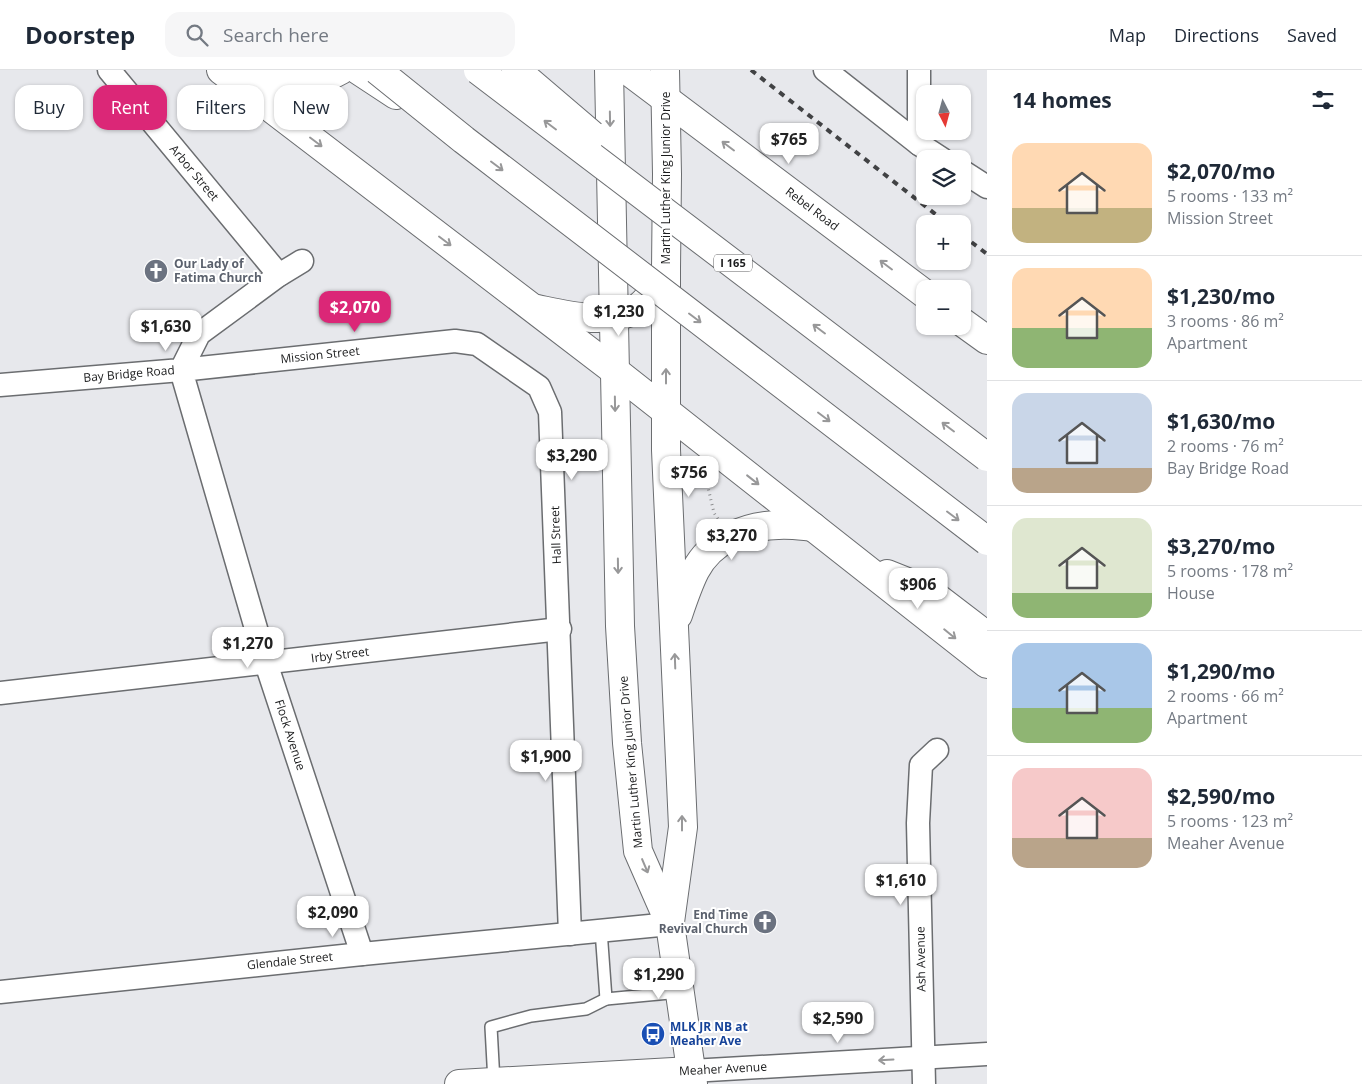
<!DOCTYPE html>
<html lang="en">
<head>
<meta charset="utf-8">
<style>
	body { margin:0; font-family:"Open Sans",sans-serif; background:#f6f6f7; color:#1f2937; height:100vh; display:flex; flex-direction:column; font-size:19px; white-space:nowrap }
	* { box-sizing:border-box; margin:0 }
	p { font-size:16px; color:#747a83 }
	.icon { flex:none; width:28px; height:28px; fill:none; stroke:currentColor; stroke-width:2; stroke-linecap:round; stroke-linejoin:round }
	.map { position:relative; flex:1; overflow:hidden }
	.side { display:flex; flex-direction:column; background:#fff; width:375px }
	.side>* { flex:none }
	.banner { position:absolute; left:15px; top:15px; width:475px; height:45px; display:flex; gap:10px }
	.needle { width:32px; rotate:174deg }
	.buttons { position:absolute; left:916px; top:15px; display:grid; gap:10px }
	.buttons a { display:grid; place-items:center; width:55px; height:55px; border-radius:10px; background:#fff; box-shadow:0 1px 4px #0004; font-size:25px }
	.price { position:absolute; translate:-50% -42px; padding:0 11px; border-radius:10px; background:#fff; color:#222; font-size:16px; line-height:32px; filter:drop-shadow(0 1px 2px #0008) }
	.price::after { content:''; position:absolute; left:50%; top:30px; width:15px; height:11px; margin-left:-8px; background:inherit; clip-path:polygon(0 0,100% 0,50% 100%) }
	.price.current { background:#db2777; color:#fff }
	ul { padding:0; list-style:none }
	li { display:flex; align-items:center; gap:15px; height:125px; padding:0 25px }
	li+li { border-top:1px solid #e0e1e3 }
	li span { display:grid; place-items:center; flex:none; width:140px; height:100px; border-radius:15px; color:#555 }
	li>.icon { margin-inline-start:auto }
	span .icon { width:60px; height:60px; fill:#fffc; stroke-width:1 }
	li b { font-size:21px }
	h2 { display:flex; justify-content:space-between; align-items:center; height:60px; padding:0 25px; font-size:21px }
	.chip { padding:0 18px; border-radius:15px; background:#fff; box-shadow:0 1px 4px #0004; font-size:18px; line-height:45px }
	.chip.current { background:#db2777; color:#fff }
	header { display:flex; align-items:center; gap:30px; box-sizing:border-box; height:70px; padding:0 25px; background:#fff; border-bottom:1px solid #e0e1e3 }
	header strong { font-size:24px }
	nav { display:flex; gap:28px; margin-inline-start:auto; font-size:18px }
	.search { width:350px; height:45px; background:#f6f6f7; display:flex; align-items:center; gap:12px; box-sizing:border-box; padding:0 18px; border-radius:15px; color:#747a83; font-size:19px }
	main { display:flex; flex:1; min-height:0 }
	.map>svg:first-child { display:block }
	.lines { fill:none; stroke-linecap:round; stroke-linejoin:round }
	.service-casing { stroke:#6b6d70; stroke-width:14 }
	.minor-casing { stroke:#6b6d70; stroke-width:25 }
	.tertiary-casing { stroke:#6b6d70; stroke-width:30 }
	.secondary-casing { stroke:#6b6d70; stroke-width:30 }
	.motorway-casing { stroke:#6b6d70; stroke-width:30 }
	.path { stroke:#8e8f91; stroke-width:3; stroke-dasharray:1 4; stroke-linecap:butt }
	.service { stroke:#fff; stroke-width:11 }
	.minor { stroke:#fff; stroke-width:22 }
	.tertiary { stroke:#fff; stroke-width:28 }
	.secondary { stroke:#fff; stroke-width:28 }
	.motorway { stroke:#fff; stroke-width:28 }
	.rail { stroke:#414244; stroke-width:4; stroke-dasharray:6 6; stroke-linecap:butt }
	.motorway-bridge-casing { stroke:#6b6d70; stroke-width:30; stroke-linecap:butt }
	.motorway-bridge { stroke:#fff; stroke-width:28 }
	.oneway { stroke:#989899 }
	.labels { text-anchor:middle; stroke-width:4; stroke-linejoin:round; paint-order:stroke }
	.shield { fill:#fff; stroke:#5f5f60; stroke-width:1 }
	.shield-label { font-size:11px; font-weight:bold; fill:#1a1b1c }
	.street-label { font-size:12px; fill:#1a1b1c; stroke:#fff }
	.worship-label { font-size:12px; font-weight:bold; fill:#5b616d; stroke:#fff; text-anchor:start }
	.transit-label { font-size:12px; font-weight:bold; fill:#164399; stroke:#fff; text-anchor:start }
</style>
</head>
<body>
<header>
<strong>Doorstep</strong>
<div class="search"><svg class="icon" aria-label="search" viewBox="0 0 24 24"><circle cx="10" cy="10" r="6"/><path d="M15 15l6 6"/></svg>Search here</div>
<nav><a>Map</a><a>Directions</a><a>Saved</a></nav>
</header>
<main>
<div class="map">
<svg width="987" height="1014" viewBox="0 0 987 1014">
	<rect width="100%" height="100%" fill="#e7e8ec"/>
	<g class="lines">
		<g class="service-casing">
			<g id="service">
				<path d="M 601,860 L 606,929 L 680,922"/>
				<path d="M 494,1012 L 491,957 L 531,946 L 586,939 L 606,929"/>
			</g>
		</g>
		<g class="minor-casing">
			<g id="minor">
				<path d="M 109,0 L 279,205"/>
				<path d="M 825,0 L 919,74 L 942,89"/>
				<path d="M 919,0 L 919,74"/>
				<path d="M 962,101 L 987,117"/>
				<path d="M 0,315 L 181,300 L 199,264 L 279,205 L 302,191"/>
				<path d="M 0,623 L 560,559"/>
				<path d="M 362,884 L 266,593 L 181,300 L 455,271 L 477,274 L 539,317 L 550,342 L 570,864"/>
				<path d="M 0,922 L 362,884 L 670,854"/>
				<path d="M 691,1001 L 987,984"/>
				<path d="M 924,1014 L 918,753 L 921,695 L 937,680"/>
			</g>
		</g>
		<g class="tertiary-casing">
			<g id="tertiary">
				<path d="M 609,0 L 620,556 L 627,673 L 638,781 L 670,854 L 693,1014"/>
				<path d="M 665,0 L 667,104 L 666,199 L 666,380 L 683,757 L 670,852"/>
				<path d="M 678,545 C 683,530 688,515 695,501 C 711,470 745,456 778,455 C 790,454 802,456 813,457"/>
				<path d="M 459,1014 L 691,1001"/>
			</g>
		</g>
		<g class="secondary-casing">
			<g id="secondary">
				<path d="M 221,0 L 615,301 L 987,594"/>
				<path d="M 627,0 L 925,224"/>
				<path d="M 233,3 C 274,14 302,22 341,0"/>
				<path d="M 537,239 C 566,245 608,256 636,239 C 650,230 658,213 666,199"/>
				<path d="M 962,252 L 987,270"/>
				<path d="M 887,504 L 927,520 L 987,566"/>
			</g>
		</g>
		<g class="motorway-casing">
			<path id="motorway" d="M 358,0 L 396,25"/>
		</g>
		<path class="path" d="M 704,400 L 714,443 L 718,449"/>
		<use href="#service" class="service"/>
		<use href="#minor" class="minor"/>
		<use href="#tertiary" class="tertiary"/>
		<use href="#secondary" class="secondary"/>
		<use href="#motorway" class="motorway"/>
		<g class="rail">
			<path d="M 751,0 L 948,154"/>
			<path d="M 962,165 L 987,184"/>
		</g>
		<g class="motorway-bridge-casing">
			<g id="motorway-bridge">
				<path d="M 377,0 L 464,70 L 987,471"/>
				<path d="M 478,0 L 987,387"/>
				<path d="M 516,0 L 592,65"/>
			</g>
		</g>
		<use href="#motorway-bridge" class="motorway-bridge"/>
	</g>
	<defs><path id="oneway-shaft" d="M-6 0H5M1.5-3L5.5 0L1.5 3" fill="none" stroke-width="1.6" stroke-linecap="round" stroke-linejoin="round" transform="scale(1.25)"/></defs>
	<g class="oneway">
		<use href="#oneway-shaft" transform="translate(610 49) rotate(89)"/>
		<use href="#oneway-shaft" transform="translate(550 55) rotate(-143)"/>
		<use href="#oneway-shaft" transform="translate(316 72) rotate(37)"/>
		<use href="#oneway-shaft" transform="translate(728 76) rotate(-143)"/>
		<use href="#oneway-shaft" transform="translate(497 96) rotate(37)"/>
		<use href="#oneway-shaft" transform="translate(445 171) rotate(37)"/>
		<use href="#oneway-shaft" transform="translate(886 195) rotate(-143)"/>
		<use href="#oneway-shaft" transform="translate(695 248) rotate(37)"/>
		<use href="#oneway-shaft" transform="translate(819 259) rotate(-143)"/>
		<use href="#oneway-shaft" transform="translate(666 306) rotate(-90)"/>
		<use href="#oneway-shaft" transform="translate(615 334) rotate(89)"/>
		<use href="#oneway-shaft" transform="translate(824 347) rotate(37)"/>
		<use href="#oneway-shaft" transform="translate(948 357) rotate(-143)"/>
		<use href="#oneway-shaft" transform="translate(753 410) rotate(38)"/>
		<use href="#oneway-shaft" transform="translate(953 446) rotate(37)"/>
		<use href="#oneway-shaft" transform="translate(618 496) rotate(89)"/>
		<use href="#oneway-shaft" transform="translate(950 564) rotate(39)"/>
		<use href="#oneway-shaft" transform="translate(675 591) rotate(-92)"/>
		<use href="#oneway-shaft" transform="translate(682 753) rotate(-90)"/>
		<use href="#oneway-shaft" transform="translate(645 796) rotate(67)"/>
		<use href="#oneway-shaft" transform="translate(886 990) rotate(177)"/>
	</g>
	<defs>
		<g id="church-disc" transform="scale(1.25)"><circle r="9.5" fill="#6b7280" stroke="#fff"/><path d="M-1.2-6h2.4v3.5h3.3v2.4h-3.3V6h-2.4V-.1h-3.3v-2.4h3.3Z" fill="#fff"/></g>
		<g id="bus-disc" transform="scale(1.25)"><circle r="9.5" fill="#1a4fb4" stroke="#fff"/><path d="M-5-6H5V4H4V6H2V4H-2V6H-4V4H-5ZM-3.5-4V0h7V-4ZM-3.5 1.2v1.5H-2V1.2ZM2 1.2v1.5H3.5V1.2Z" fill="#fff"/></g>
	</defs>
	<g fill-rule="evenodd">
		<use href="#church-disc" x="156" y="201"/>
		<use href="#church-disc" x="765" y="852"/>
		<use href="#bus-disc" x="653" y="964"/>
	</g>
	<g class="labels">
		<rect class="shield" x="714" y="184.5" width="38" height="17" rx="4"/>
		<g class="shield-label">
			<text x="733" y="197">I 165</text>
		</g>
		<g class="street-label">
			<text transform="translate(194 103) rotate(50)" y="4">Arbor Street</text>
			<text transform="translate(666 108) rotate(-90)" y="4">Martin Luther King Junior Drive</text>
			<text transform="translate(812 139) rotate(37)" y="4">Rebel Road</text>
			<text transform="translate(320 285) rotate(-6)" y="4">Mission Street</text>
			<text transform="translate(129 304) rotate(-5)" y="4">Bay Bridge Road</text>
			<text transform="translate(556 465) rotate(-92)" y="4">Hall Street</text>
			<text transform="translate(340 585) rotate(-7)" y="4">Irby Street</text>
			<text transform="translate(290 665) rotate(72)" y="4">Flock Avenue</text>
			<text transform="translate(631 692) rotate(-95)" y="4">Martin Luther King Junior Drive</text>
			<text transform="translate(921 889) rotate(-91)" y="4">Ash Avenue</text>
			<text transform="translate(290 891) rotate(-6)" y="4">Glendale Street</text>
			<text transform="translate(723 999) rotate(-3)" y="4">Meaher Avenue</text>
		</g>
		<g class="worship-label">
			<text x="174" y="198">Our Lady of<tspan x="174" dy="14">Fatima Church</tspan></text>
			<text x="748" y="849" text-anchor="end">End Time<tspan x="748" dy="14">Revival Church</tspan></text>
		</g>
		<g class="transit-label">
			<text x="670" y="961">MLK JR NB at<tspan x="670" dy="14">Meaher Ave</tspan></text>
		</g>
	</g>
</svg>
<div class="buttons">
<a><svg class="needle" viewBox="-14 -14 28 28"><path d="M0-13l5 13h-10z" fill="#e53935"/><path d="M0 13l5-13h-10z" fill="#747a83"/></svg></a>
<a><svg class="icon" aria-label="layers" viewBox="0 0 24 24"><path d="M12 4l9 5-9 5-9-5zM3 14l9 5 9-5"/></svg></a>
<a>+</a>
<a>−</a>
</div>
<b class="price" style="left:789px;top:95px">$765</b>
<b class="price current" style="left:355px;top:263px">$2,070</b>
<b class="price" style="left:619px;top:267px">$1,230</b>
<b class="price" style="left:166px;top:282px">$1,630</b>
<b class="price" style="left:572px;top:411px">$3,290</b>
<b class="price" style="left:689px;top:428px">$756</b>
<b class="price" style="left:732px;top:491px">$3,270</b>
<b class="price" style="left:918px;top:540px">$906</b>
<b class="price" style="left:248px;top:599px">$1,270</b>
<b class="price" style="left:546px;top:712px">$1,900</b>
<b class="price" style="left:901px;top:836px">$1,610</b>
<b class="price" style="left:333px;top:868px">$2,090</b>
<b class="price" style="left:659px;top:930px">$1,290</b>
<b class="price" style="left:838px;top:974px">$2,590</b>
<div class="banner">
<a class="chip">Buy</a>
<a class="chip current">Rent</a>
<a class="chip">Filters</a>
<a class="chip">New</a>
</div>
</div>
<section class="side">
<h2>14 homes<svg class="icon" aria-label="filters" viewBox="0 0 24 24"><path d="M4 7h16M4 17h16"/><circle cx="9" cy="7" r="2"/><circle cx="15" cy="17" r="2"/></svg></h2>
<ul>
<li><span style="background:linear-gradient(#ffd9b3 65%,#c2b280 0)"><svg class="icon" aria-label="home" viewBox="0 0 24 24"><path d="M3 11l9-7 9 7M6 9v11h12V9"/></svg></span><div><b>$2,070/mo</b><p>5 rooms · 133 m²</p><p>Mission Street</p></div></li>
<li><span style="background:linear-gradient(#ffd9b3 60%,#8fb573 0)"><svg class="icon" aria-label="home" viewBox="0 0 24 24"><path d="M3 11l9-7 9 7M6 9v11h12V9"/></svg></span><div><b>$1,230/mo</b><p>3 rooms · 86 m²</p><p>Apartment</p></div></li>
<li><span style="background:linear-gradient(#c9d6e8 75%,#b9a48a 0)"><svg class="icon" aria-label="home" viewBox="0 0 24 24"><path d="M3 11l9-7 9 7M6 9v11h12V9"/></svg></span><div><b>$1,630/mo</b><p>2 rooms · 76 m²</p><p>Bay Bridge Road</p></div></li>
<li><span style="background:linear-gradient(#dfe7d0 75%,#8fb573 0)"><svg class="icon" aria-label="home" viewBox="0 0 24 24"><path d="M3 11l9-7 9 7M6 9v11h12V9"/></svg></span><div><b>$3,270/mo</b><p>5 rooms · 178 m²</p><p>House</p></div></li>
<li><span style="background:linear-gradient(#a9c7e8 65%,#8fb573 0)"><svg class="icon" aria-label="home" viewBox="0 0 24 24"><path d="M3 11l9-7 9 7M6 9v11h12V9"/></svg></span><div><b>$1,290/mo</b><p>2 rooms · 66 m²</p><p>Apartment</p></div></li>
<li><span style="background:linear-gradient(#f6c9c9 70%,#b9a48a 0)"><svg class="icon" aria-label="home" viewBox="0 0 24 24"><path d="M3 11l9-7 9 7M6 9v11h12V9"/></svg></span><div><b>$2,590/mo</b><p>5 rooms · 123 m²</p><p>Meaher Avenue</p></div></li>
</ul>
</section>
</main>
</body>
</html>
